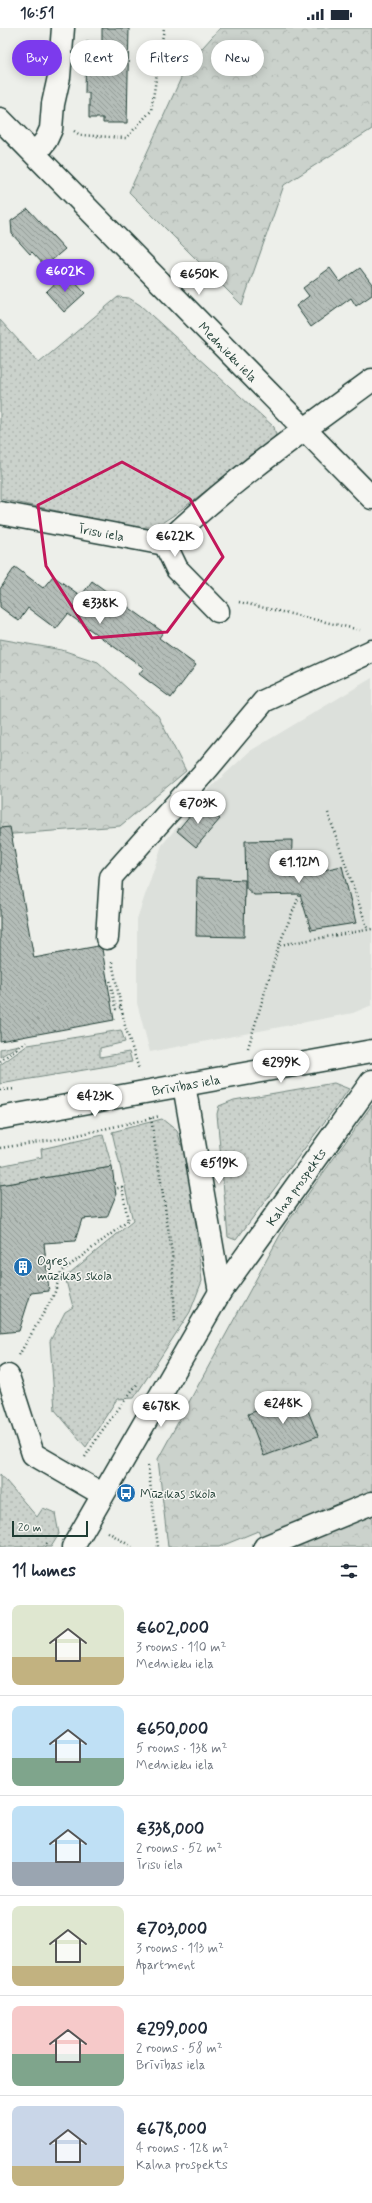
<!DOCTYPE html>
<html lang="en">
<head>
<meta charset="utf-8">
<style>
	body { margin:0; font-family:Mynerve,sans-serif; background:#f2f2f3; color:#1f2937; height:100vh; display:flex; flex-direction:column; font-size:15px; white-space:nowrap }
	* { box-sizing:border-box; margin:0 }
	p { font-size:13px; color:#747a83 }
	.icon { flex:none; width:22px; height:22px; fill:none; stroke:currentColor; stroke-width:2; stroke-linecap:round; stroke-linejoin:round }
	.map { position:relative; height:1519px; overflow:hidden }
	.panel { display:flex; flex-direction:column; background:#fff; flex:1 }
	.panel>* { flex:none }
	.banner { position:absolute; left:12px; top:12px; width:348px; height:36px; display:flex; gap:8px }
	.scale { position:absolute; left:12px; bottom:10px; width:76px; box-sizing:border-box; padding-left:4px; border:2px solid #1f3d34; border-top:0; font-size:11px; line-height:14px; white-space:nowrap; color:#1f3d34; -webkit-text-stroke:3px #f6f6f2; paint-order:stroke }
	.price { position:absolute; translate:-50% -34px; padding:0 9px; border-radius:14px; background:#fff; color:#222; font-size:13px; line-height:26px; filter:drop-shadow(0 1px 2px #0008) }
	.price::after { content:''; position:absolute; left:50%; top:24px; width:12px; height:9px; margin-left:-6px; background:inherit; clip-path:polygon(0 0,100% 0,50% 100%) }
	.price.current { background:#7c3aed; color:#fff }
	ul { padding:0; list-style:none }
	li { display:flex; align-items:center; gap:12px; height:100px; padding:0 12px }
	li+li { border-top:1px solid #e0e1e3 }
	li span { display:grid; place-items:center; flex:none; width:112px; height:80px; border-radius:8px; color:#555 }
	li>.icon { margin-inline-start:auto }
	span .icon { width:48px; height:48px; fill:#fffc; stroke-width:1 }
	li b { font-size:17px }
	h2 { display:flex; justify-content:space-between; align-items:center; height:48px; padding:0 12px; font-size:17px }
	.pill { padding:0 14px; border-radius:18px; background:#fff; box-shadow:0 2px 10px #0003; font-size:14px; line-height:36px }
	.pill.current { background:#7c3aed; color:#fff }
	.status { display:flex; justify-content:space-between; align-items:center; height:28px; padding:0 20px; background:#fff; direction:ltr }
	.status svg { height:11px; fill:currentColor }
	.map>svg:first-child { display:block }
	.built { fill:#dce0db }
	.grass { fill:url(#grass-dots); stroke:#758880 }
	.forest { fill:url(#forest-crowns); stroke:#758880 }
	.building { fill:url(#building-back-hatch); stroke:#1f3d34 }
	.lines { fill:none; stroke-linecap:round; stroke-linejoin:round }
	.minor-casing { stroke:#1f3d34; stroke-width:25 }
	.major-casing { stroke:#1f3d34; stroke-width:25 }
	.path { stroke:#1f3d34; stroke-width:2.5; stroke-dasharray:1 3; stroke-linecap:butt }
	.minor { stroke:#f6f6f2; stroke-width:22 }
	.major { stroke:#f6f6f2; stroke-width:22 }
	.marked { fill:none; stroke:#c2185b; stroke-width:3; stroke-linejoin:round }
	.labels { text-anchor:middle; stroke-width:3; stroke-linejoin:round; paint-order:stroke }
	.street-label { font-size:13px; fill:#1f3d34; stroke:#f6f6f2 }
	.poi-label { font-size:13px; fill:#1f3d34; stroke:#f6f6f2; text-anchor:start }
</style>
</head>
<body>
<div class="status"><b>16:51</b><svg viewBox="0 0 49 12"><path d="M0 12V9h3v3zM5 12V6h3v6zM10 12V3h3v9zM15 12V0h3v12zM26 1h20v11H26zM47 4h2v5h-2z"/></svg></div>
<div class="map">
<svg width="372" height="1519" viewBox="0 0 372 1519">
	<defs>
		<pattern id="grass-dots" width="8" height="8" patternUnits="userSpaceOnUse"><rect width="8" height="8" fill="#cbd2cc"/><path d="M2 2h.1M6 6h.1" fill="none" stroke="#aeb5b0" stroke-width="1.8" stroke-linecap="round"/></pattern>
		<pattern id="forest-crowns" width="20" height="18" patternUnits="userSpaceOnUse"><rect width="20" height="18" fill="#cbd2cc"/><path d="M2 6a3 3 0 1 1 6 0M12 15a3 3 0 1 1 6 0" fill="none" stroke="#aeb5b0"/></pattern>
		<pattern id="building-back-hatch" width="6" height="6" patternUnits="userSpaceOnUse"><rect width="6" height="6" fill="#b4bdb8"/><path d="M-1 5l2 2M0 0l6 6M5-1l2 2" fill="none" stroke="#929b96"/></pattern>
	</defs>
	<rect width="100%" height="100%" fill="#edefea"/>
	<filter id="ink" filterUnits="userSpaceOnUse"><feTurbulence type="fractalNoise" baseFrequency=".025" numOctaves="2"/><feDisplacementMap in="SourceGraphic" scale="8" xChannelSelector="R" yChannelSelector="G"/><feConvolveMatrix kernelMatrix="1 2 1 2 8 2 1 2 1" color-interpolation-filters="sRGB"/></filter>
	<g filter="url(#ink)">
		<path class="built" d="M 372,650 L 372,977 L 353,985 L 150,1024 L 137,975 L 137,891 L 162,817 L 209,761 L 250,723 Z"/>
		<g class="grass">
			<path d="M 118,269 L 129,270 L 140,277 L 274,399 L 276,407 L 268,416 L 174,487 L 157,498 L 138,500 L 0,471 L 0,292 L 39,335 Z"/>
			<path d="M 121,1002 L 125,1014 L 100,1020 L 100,1029 L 129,1024 L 132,1034 L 0,1056 L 0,1037 L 28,1017 Z"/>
			<path d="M 19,1017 L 0,1029 L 0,1021 Z"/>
			<path d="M 334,1055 L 349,1061 L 236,1212 L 228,1209 L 217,1086 L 219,1078 L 234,1072 Z"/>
			<path d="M 162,1091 L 177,1103 L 190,1143 L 202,1253 L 190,1284 L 134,1370 L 117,1371 L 86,1419 L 55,1382 L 50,1313 L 65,1284 L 73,1279 L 65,1249 L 133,1193 L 112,1104 Z"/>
			<path d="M 103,1107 L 112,1139 L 0,1157 L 0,1138 L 42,1129 L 41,1121 Z"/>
			<path d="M 0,1446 L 37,1489 L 43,1480 L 55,1485 L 59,1506 L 51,1519 L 0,1519 Z"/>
		</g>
		<g class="forest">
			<path d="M 220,0 L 372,0 L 372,101 L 284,157 L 242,277 L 129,164 L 187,37 Z"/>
			<path d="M 0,611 L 62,622 L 98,634 L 158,688 L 186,743 L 120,798 L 0,807 Z"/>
			<path d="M 372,1077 L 372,1519 L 266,1519 L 258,1503 L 219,1519 L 168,1519 L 158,1431 L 285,1198 Z"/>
		</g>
		<g class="building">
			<path d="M 102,0 L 129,0 L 127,95 L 103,95 L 103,90 L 89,90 L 89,65 L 85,65 L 86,14 L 102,15 Z"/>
			<path d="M 28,181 L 65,221 L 45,238 L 32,224 L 30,226 L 12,206 L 11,193 Z"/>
			<path d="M 330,240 L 340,254 L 360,240 L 372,256 L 372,267 L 356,278 L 351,270 L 311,299 L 296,278 L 309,268 L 303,260 Z"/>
			<path d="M 66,245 L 85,265 L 64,284 L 46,264 Z"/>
			<path d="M 15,539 L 43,560 L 53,548 L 81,568 L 92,553 L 163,604 L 159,610 L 196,637 L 171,670 L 139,646 L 144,640 L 68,586 L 56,601 L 28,580 L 19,593 L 0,579 L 0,561 Z"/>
			<path d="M 200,775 L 220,791 L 196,819 L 177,803 Z"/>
			<path d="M 10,799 L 34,930 L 98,918 L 102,921 L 114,992 L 0,1013 L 0,800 Z"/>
			<path d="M 292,812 L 291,849 L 342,838 L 356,895 L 311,902 L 300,866 L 254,867 L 246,860 L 245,813 Z"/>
			<path d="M 197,850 L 245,852 L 244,909 L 196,908 Z"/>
			<path d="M 112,1139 L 116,1167 L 107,1189 L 82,1191 L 75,1213 L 44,1215 L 49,1263 L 31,1265 L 19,1303 L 0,1305 L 0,1157 Z"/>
			<path d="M 301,1365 L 318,1408 L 264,1428 L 248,1386 Z"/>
		</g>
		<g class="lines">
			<g class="minor-casing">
				<g id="minor">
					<path id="s1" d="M 0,91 L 372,470"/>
					<path d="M 35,126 L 46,112 L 51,101 L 53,76 L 59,49 L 63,0"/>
					<path id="s2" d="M 0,485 L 165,516 C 228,455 301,404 372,352"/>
					<path d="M 165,516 L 177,541 L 218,583"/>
					<path d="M 107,910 L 111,849 L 208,740 L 264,673 L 372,623"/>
					<path d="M 184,1057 L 220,1264"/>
					<path d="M 8,1348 L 33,1426 L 102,1466"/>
					<path d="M 265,1519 L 372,1475"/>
				</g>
			</g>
			<g class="major-casing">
				<g id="major">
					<path id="s3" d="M 0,1090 L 372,1023"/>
					<path id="s4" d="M 73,1519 L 220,1264 L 372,1053"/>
				</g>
			</g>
			<g class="path">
				<path d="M 74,103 L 80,107 L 126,110 L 151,83 L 164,0"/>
				<path d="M 239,574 L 360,602"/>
				<path d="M 328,785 L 368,902"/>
				<path d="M 280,917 L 372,901"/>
				<path d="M 112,934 L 125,998 L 139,1041"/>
				<path d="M 107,952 L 110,952 L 116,981 L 121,979"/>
				<path d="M 248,1020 L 279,917 L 300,866"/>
				<path d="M 0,1033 L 26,1014"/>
				<path d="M 0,1062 L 15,1061"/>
				<path d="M 151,1090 L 172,1225 L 175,1293"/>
				<path d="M 0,1120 L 65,1110 L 160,1088"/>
				<path d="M 19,1327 L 54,1267 L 61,1244 L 128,1193 L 122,1159 L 115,1161"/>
				<path d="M 85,1429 L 101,1404 L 138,1355"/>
				<path d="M 148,1438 L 158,1519"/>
				<path d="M 108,1504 L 132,1519"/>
				<path d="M 44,1519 L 49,1513"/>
			</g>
			<use href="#minor" class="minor"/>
			<use href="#major" class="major"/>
		</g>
	</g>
	<path class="marked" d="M 122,434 L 190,471 L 223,529 L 167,604 L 92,610 L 46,538 L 38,477 Z"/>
	<defs>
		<g id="building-disc" transform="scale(1)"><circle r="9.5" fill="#1f6fb2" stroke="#f6f6f2"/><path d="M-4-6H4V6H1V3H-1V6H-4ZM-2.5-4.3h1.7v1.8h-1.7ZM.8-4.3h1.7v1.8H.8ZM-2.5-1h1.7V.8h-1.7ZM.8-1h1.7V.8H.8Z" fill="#fff"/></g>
		<g id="bus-disc" transform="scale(1)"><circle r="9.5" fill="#1f6fb2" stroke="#f6f6f2"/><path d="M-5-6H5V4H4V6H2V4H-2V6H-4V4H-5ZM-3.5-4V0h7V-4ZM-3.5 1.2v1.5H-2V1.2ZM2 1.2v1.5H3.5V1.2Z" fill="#fff"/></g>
	</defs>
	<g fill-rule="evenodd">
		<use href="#building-disc" x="23" y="1239"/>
		<use href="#bus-disc" x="126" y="1465"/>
	</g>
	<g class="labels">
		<g class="street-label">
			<text dy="5" stroke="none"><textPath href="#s1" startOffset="326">Mednieku iela</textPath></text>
			<text dy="5" stroke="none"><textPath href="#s2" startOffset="103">Īrisu iela</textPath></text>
			<text dy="5" stroke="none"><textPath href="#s3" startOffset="189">Brīvības iela</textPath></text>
			<text dy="5" stroke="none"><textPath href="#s4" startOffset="424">Kalna prospekts</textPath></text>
		</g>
		<g class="poi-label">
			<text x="37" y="1237">Ogres<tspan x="37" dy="15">mūzikas skola</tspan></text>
			<text x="140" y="1470">Mūzikas skola</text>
		</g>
	</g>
</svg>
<div class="scale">20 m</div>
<b class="price current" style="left:65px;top:265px">€602K</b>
<b class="price" style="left:199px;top:268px">€650K</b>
<b class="price" style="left:175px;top:530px">€622K</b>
<b class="price" style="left:100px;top:597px">€338K</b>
<b class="price" style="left:198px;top:797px">€703K</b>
<b class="price" style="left:299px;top:856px">€1.12M</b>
<b class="price" style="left:281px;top:1056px">€299K</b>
<b class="price" style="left:95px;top:1090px">€423K</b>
<b class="price" style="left:219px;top:1157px">€519K</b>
<b class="price" style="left:283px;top:1397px">€248K</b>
<b class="price" style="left:161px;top:1400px">€678K</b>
<div class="banner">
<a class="pill current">Buy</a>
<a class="pill">Rent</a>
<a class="pill">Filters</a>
<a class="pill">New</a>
</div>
</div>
<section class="panel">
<h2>11 homes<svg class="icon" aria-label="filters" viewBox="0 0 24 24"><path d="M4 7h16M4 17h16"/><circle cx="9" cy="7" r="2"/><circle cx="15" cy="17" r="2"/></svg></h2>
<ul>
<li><span style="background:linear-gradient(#dfe7d0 65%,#c2b280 0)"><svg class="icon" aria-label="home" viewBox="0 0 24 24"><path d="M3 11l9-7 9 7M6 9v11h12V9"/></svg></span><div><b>€602,000</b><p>3 rooms · 110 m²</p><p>Mednieku iela</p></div></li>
<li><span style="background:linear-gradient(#bfe0f5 65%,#7fa58c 0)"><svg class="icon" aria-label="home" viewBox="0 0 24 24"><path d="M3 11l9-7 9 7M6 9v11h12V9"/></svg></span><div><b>€650,000</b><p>5 rooms · 138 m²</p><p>Mednieku iela</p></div></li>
<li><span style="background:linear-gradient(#bfe0f5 70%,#9aa5b1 0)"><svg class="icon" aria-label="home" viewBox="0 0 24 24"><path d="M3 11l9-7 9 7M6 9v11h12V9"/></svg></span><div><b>€338,000</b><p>2 rooms · 52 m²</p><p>Īrisu iela</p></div></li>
<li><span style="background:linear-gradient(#dfe7d0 75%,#c2b280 0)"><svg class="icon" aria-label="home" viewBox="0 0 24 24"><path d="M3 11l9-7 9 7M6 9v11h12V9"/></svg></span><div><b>€703,000</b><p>3 rooms · 113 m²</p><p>Apartment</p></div></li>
<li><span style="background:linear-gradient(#f6c9c9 60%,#7fa58c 0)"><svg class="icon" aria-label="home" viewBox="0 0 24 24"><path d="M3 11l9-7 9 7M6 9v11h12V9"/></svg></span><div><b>€299,000</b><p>2 rooms · 58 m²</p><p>Brīvības iela</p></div></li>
<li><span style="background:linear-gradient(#c9d6e8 75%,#c2b280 0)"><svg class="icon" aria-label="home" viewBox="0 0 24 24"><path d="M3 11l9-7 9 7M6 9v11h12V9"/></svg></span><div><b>€678,000</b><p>4 rooms · 128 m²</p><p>Kalna prospekts</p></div></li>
</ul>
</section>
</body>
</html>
